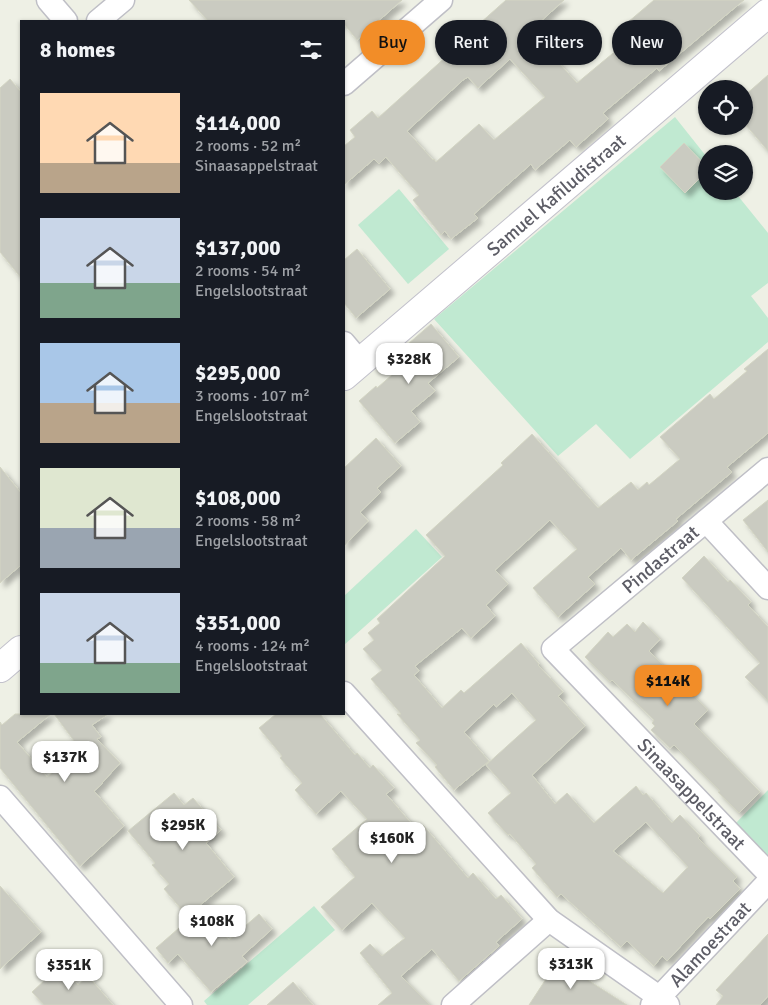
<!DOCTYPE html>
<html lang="en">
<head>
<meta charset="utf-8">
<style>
	body { margin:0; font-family:Signika,sans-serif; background:#242831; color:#f1f3f6; height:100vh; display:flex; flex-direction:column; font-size:19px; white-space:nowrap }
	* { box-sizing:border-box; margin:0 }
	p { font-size:16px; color:#9ea1a6 }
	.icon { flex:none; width:28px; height:28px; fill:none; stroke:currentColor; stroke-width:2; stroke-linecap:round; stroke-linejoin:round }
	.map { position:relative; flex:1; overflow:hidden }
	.drawer { position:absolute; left:20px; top:20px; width:325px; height:695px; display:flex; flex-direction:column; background:#171b24; border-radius:0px; box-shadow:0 1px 4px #0004 }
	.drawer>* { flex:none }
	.hud { position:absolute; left:360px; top:20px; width:332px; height:45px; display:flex; gap:10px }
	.fabs { position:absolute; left:698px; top:80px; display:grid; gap:10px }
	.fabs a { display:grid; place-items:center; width:55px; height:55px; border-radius:50%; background:#171b24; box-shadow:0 1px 4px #0004; font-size:25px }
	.price { position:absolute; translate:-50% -42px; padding:0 11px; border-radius:10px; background:#fff; color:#222; font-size:16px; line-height:32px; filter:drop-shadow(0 1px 2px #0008) }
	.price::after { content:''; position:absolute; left:50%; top:30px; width:15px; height:11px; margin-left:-8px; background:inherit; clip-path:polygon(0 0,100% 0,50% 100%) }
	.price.on { background:#f28d28; color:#111 }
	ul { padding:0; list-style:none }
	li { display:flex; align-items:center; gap:15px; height:125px; padding:0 20px }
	li span { display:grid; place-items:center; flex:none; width:140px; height:100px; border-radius:0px; color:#555 }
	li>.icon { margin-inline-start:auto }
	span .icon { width:60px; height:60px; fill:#fffc; stroke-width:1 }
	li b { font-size:21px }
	h2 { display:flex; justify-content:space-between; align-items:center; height:60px; padding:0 20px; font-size:21px }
	.chip { padding:0 18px; border-radius:22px; background:#171b24; box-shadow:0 1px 4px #0004; font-size:18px; line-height:45px }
	.chip.on { background:#f28d28; color:#111 }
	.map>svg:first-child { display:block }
	.green { fill:#c0e9d1 }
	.building { fill:#cacbc1; stroke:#d3d5c3; fill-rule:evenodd; filter:url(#shadow) }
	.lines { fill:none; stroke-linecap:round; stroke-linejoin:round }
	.street-casing { stroke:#bfbfc6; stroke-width:25 }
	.secondary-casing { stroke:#c2c1cb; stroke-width:30 }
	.street { stroke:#fff; stroke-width:22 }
	.secondary { stroke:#fff; stroke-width:28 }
	.labels { text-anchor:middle; stroke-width:4; stroke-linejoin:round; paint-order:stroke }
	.street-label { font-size:19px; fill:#5d5d66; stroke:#fff }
</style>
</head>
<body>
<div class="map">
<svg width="768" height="1005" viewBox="0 0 768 1005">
	<defs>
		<filter id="shadow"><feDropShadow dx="4.5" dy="4.5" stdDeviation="2.5" flood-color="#0004"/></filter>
	</defs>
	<rect width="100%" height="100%" fill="#eef0e5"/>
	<g class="green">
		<path d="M 675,117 L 706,156 L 706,191 L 734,191 L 768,233 L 768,283 L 751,296 L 768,318 L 768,342 L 630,459 L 596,424 L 558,456 L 434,319 Z"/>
		<path d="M 399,189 L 449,249 L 408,284 L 358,225 Z"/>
		<path d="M 416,529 L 442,557 L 344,645 L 344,596 Z"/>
		<path d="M 768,790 L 768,858 L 733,826 Z"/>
		<path d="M 314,906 L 335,930 L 248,1005 L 207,1005 L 204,1001 Z"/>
	</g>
	<g class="building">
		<path d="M 189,0 L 402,0 L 357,40 L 344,24 L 344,21 L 208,21 Z"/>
		<path d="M 506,0 L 564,0 L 539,23 L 541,26 L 533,34 L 577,83 L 630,39 L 621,28 L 654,0 L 744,0 L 659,71 L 657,68 L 603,113 L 608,119 L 576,147 L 570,140 L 535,170 L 531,164 L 474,214 L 478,218 L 451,239 L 445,231 L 441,235 L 413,200 L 419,195 L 386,157 L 379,164 L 374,159 L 344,185 L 344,146 L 355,137 L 350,130 L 372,111 L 378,118 L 448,55 L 443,48 L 467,28 L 470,32 ZM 510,59 L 545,97 L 494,140 L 479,124 L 436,162 L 434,159 L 433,160 L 407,131 L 463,80 L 468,77 L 478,88 Z"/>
		<path d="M 768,75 L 768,151 L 744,123 L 744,96 Z"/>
		<path d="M 10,79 L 21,92 L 21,278 L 0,252 L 0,88 Z"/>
		<path d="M 684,143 L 706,166 L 706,172 L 685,193 L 660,167 Z"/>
		<path d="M 357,249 L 390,289 L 356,318 L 344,303 L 344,260 Z"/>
		<path d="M 431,324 L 459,357 L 428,383 L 435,391 L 411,411 L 420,422 L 395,443 L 359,401 L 376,386 L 377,388 L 416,354 L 408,344 Z"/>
		<path d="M 768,349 L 768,433 L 727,467 L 732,472 L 676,519 L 678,521 L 631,560 L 621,548 L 588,577 L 595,584 L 558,617 L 533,588 L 577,549 L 550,520 L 495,570 L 508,584 L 486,605 L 495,616 L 471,638 L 462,628 L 415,666 L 419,671 L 414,675 L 442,708 L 461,690 L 464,693 L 521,643 L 539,664 L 538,665 L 563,692 L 558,696 L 585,726 L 532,775 L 555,804 L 567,793 L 594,823 L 636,786 L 643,795 L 646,793 L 672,823 L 680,815 L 700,836 L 698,838 L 737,877 L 733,881 L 740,889 L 710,919 L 708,917 L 667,961 L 662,956 L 654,966 L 627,941 L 621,947 L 561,894 L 557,897 L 532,868 L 536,864 L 510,834 L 508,835 L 505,832 L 488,813 L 511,793 L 486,765 L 536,720 L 512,693 L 496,707 L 494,704 L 464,732 L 489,761 L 454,790 L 435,767 L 437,765 L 416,743 L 420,740 L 397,714 L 401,714 L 371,679 L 382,670 L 363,649 L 374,640 L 368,633 L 380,623 L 377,619 L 445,556 L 426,535 L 503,465 L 501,463 L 532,434 L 598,508 L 631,482 L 638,490 L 647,482 L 649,485 L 680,459 L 660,437 L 710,394 L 714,399 L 747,371 L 744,369 ZM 646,822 L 688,867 L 663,893 L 613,851 Z"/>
		<path d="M 376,438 L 401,466 L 377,488 L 381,492 L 360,512 L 368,521 L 344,546 L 344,468 Z"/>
		<path d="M 0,467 L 21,493 L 21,565 L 0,583 Z"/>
		<path d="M 768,500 L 768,552 L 743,520 Z"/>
		<path d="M 704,556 L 728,582 L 730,580 L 751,602 L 748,605 L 768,627 L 768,701 L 745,677 L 760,663 L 682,578 Z"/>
		<path d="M 643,622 L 660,639 L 649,651 L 708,710 L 694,724 L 760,792 L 739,813 L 718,792 L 720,791 L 674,745 L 670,748 L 651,730 L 655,726 L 652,723 L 654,720 L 612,680 L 610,682 L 585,657 L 608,632 L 613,637 L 627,624 L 635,632 Z"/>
		<path d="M 15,714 L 51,714 L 17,742 L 47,777 L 80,749 L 54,714 L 108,714 L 92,725 L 101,737 L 97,739 L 120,763 L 102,783 L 102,784 L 94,791 L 124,826 L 80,866 L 0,768 L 0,722 L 2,725 Z"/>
		<path d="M 276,714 L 320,714 L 355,755 L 357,753 L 370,768 L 373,765 L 394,788 L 386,794 L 417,830 L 423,825 L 468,878 L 473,873 L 496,899 L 501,895 L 522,919 L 496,942 L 499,946 L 459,981 L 432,949 L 401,976 L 430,1005 L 378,1005 L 392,993 L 360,953 L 370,944 L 382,956 L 405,938 L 372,903 L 342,930 L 321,907 L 355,877 L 332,849 L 367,819 L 341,791 L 316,814 L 295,790 L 302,783 L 280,758 L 282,756 L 259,728 Z"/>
		<path d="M 174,793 L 184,805 L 193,798 L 221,830 L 206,843 L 234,877 L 187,916 L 164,889 L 169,884 L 152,865 L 155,863 L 128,831 Z"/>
		<path d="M 0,886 L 41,932 L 0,969 Z"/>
		<path d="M 202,908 L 229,940 L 259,914 L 272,929 L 242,956 L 247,962 L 211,992 L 178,954 L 168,963 L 156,948 Z"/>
		<path d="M 768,934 L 768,996 L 760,1005 L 716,1005 L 723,996 L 716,990 Z"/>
		<path d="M 559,959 L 584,975 L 583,977 L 627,1005 L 529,1005 Z"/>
		<path d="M 60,966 L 78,985 L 88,976 L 113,1005 L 44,1005 L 32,992 Z"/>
		<path d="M 293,982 L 313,1005 L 267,1005 Z"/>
	</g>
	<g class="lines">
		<g class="street-casing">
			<g id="street">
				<path d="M 48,0 L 66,21"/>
				<path d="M 98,21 L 123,0"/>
				<path d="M 344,84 L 441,0"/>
				<path d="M 344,343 L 360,362"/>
				<path id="s1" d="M 768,469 L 553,649 L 768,873"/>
				<path d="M 706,521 L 768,588"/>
				<path d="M 344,693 L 549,920 L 659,997 L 668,1005"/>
				<path d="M 0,797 L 181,1005"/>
				<path d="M 453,1005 L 549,920"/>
				<path id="s2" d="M 652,1005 L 768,882"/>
			</g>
		</g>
		<g class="secondary-casing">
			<g id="secondary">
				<path id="s3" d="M 344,376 L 768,13"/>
				<path d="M 0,668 L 21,650"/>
			</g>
		</g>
		<use href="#street" class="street"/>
		<use href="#secondary" class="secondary"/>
	</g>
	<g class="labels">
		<g class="street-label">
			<text dy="7" stroke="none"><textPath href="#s3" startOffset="279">Samuel Kafiludistraat</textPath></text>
			<text transform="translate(660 559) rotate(-40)" y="7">Pindastraat</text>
			<text dy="7" stroke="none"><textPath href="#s1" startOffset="481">Sinaasappelstraat</textPath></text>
			<text dy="7" stroke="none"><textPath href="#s2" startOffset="84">Alamoestraat</textPath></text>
		</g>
	</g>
</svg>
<div class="fabs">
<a><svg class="icon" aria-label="locate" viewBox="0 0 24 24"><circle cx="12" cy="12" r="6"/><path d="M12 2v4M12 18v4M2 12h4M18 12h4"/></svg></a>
<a><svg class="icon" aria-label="layers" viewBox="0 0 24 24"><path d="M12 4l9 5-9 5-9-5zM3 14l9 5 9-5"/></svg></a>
</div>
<b class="price" style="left:409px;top:385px">$328K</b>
<b class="price on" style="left:668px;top:707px">$114K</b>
<b class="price" style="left:65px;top:783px">$137K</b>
<b class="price" style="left:183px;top:851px">$295K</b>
<b class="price" style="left:392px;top:864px">$160K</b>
<b class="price" style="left:212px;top:947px">$108K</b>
<b class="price" style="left:571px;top:990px">$313K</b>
<b class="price" style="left:69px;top:991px">$351K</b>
<div class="hud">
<a class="chip on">Buy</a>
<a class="chip">Rent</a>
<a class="chip">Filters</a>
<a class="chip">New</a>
</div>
<section class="drawer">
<h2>8 homes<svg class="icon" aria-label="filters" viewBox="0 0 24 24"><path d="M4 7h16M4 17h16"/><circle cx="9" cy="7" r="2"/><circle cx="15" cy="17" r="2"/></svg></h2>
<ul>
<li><span style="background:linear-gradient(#ffd9b3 70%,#b9a48a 0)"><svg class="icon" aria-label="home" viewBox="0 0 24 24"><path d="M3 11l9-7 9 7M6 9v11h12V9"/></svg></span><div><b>$114,000</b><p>2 rooms · 52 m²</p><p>Sinaasappelstraat</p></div></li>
<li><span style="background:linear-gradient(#c9d6e8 65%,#7fa58c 0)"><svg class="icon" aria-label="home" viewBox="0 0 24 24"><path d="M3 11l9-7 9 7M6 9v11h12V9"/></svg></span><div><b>$137,000</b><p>2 rooms · 54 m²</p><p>Engelslootstraat</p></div></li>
<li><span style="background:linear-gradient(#a9c7e8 60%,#b9a48a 0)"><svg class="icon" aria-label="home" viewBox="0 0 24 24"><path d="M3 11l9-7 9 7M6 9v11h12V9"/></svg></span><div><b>$295,000</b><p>3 rooms · 107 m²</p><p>Engelslootstraat</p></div></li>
<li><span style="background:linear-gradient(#dfe7d0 60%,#9aa5b1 0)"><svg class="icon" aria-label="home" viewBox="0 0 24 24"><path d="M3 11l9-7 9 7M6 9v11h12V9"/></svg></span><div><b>$108,000</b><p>2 rooms · 58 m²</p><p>Engelslootstraat</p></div></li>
<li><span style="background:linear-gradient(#c9d6e8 70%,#7fa58c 0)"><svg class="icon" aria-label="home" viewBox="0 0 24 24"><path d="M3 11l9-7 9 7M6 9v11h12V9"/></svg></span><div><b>$351,000</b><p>4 rooms · 124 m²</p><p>Engelslootstraat</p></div></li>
</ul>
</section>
</div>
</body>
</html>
